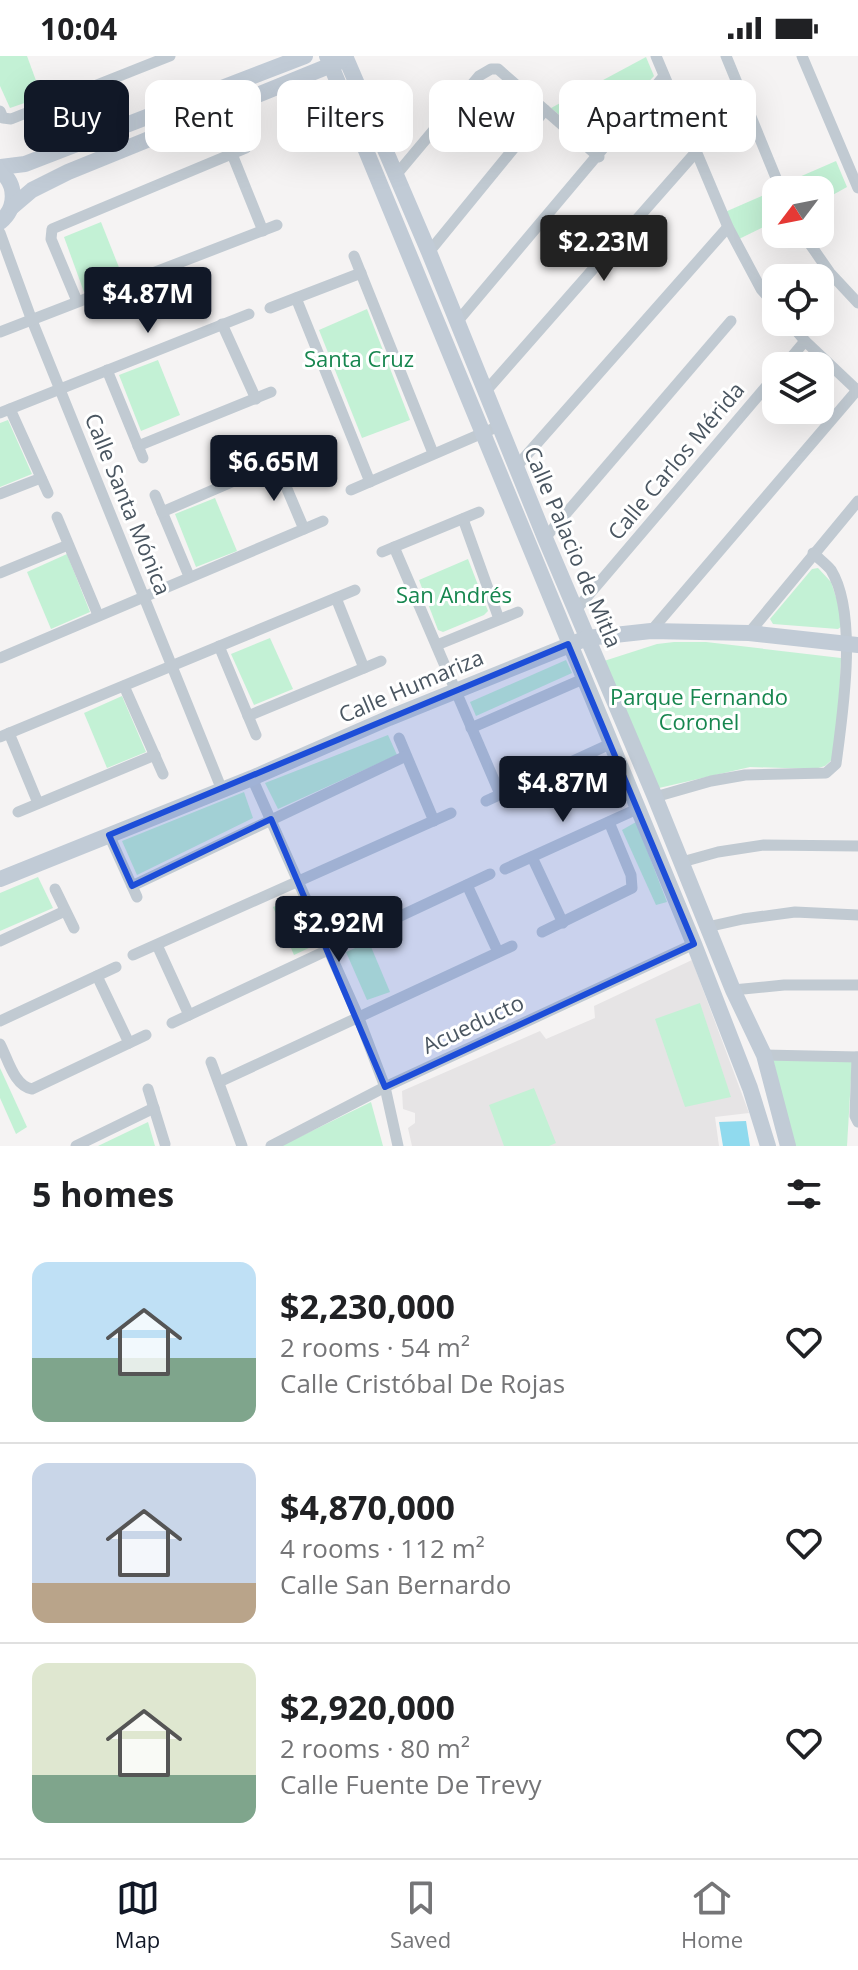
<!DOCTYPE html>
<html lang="en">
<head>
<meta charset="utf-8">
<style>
	body { margin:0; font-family:"Open Sans",sans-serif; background:#f6f6f6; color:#202124; height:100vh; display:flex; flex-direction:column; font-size:30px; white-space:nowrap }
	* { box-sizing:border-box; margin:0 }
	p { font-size:26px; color:#757577 }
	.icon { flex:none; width:44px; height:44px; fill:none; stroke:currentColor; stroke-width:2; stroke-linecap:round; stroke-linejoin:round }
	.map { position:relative; height:1090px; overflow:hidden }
	.drawer { display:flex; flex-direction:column; background:#fff; flex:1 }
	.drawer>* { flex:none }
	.guide { position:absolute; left:24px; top:24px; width:810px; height:72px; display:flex; gap:16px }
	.needle { width:52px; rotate:238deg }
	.controls { position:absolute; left:762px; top:120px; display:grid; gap:16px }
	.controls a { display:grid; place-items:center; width:72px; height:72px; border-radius:16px; background:#fff; box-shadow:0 8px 32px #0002; font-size:40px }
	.price { position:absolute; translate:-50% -68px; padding:0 18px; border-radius:8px; background:#111827; color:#fff; font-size:26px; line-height:52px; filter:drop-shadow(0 2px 4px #0008) }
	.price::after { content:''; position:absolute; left:50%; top:48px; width:24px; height:18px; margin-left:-12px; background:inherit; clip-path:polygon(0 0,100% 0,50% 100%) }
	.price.selected { background:#222; color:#fff }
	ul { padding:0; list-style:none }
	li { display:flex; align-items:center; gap:24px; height:200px; padding:0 32px }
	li+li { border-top:2px solid #e0e0e0 }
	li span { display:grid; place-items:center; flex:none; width:224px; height:160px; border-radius:16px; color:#555 }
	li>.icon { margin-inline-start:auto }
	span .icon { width:96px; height:96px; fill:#fffc; stroke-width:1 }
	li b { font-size:34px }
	h2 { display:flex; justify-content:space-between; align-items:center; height:96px; padding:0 32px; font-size:34px }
	.chip { padding:0 28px; border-radius:16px; background:#fff; box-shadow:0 8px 32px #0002; font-size:28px; line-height:72px }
	.chip.selected { background:#111827; color:#fff }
	.status { display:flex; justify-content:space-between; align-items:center; height:56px; padding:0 40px; background:#fff; direction:ltr }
	.status svg { height:22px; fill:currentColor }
	.menu { display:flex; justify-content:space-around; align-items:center; height:112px; border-top:2px solid #e0e0e0; background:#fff; font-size:22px; color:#757577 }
	.menu a { display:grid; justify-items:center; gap:4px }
	.menu .selected { color:#111827 }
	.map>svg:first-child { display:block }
	.education { fill:#e6e4e5 }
	.green { fill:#c3f1d5 }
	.water { fill:#90daee }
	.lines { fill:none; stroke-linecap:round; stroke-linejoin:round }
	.street { stroke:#c1cad2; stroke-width:11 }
	.secondary { stroke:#c1cbd6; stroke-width:16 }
	.marked { fill:#1d4ed8; fill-opacity:0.2; stroke:#1d4ed8; stroke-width:6; stroke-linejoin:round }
	.labels { text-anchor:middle; stroke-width:6; stroke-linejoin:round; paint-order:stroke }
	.park-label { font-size:22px; fill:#17864f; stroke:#fff }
	.street-label { font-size:22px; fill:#4a5661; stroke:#fff }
</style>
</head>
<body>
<div class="status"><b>10:04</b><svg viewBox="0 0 49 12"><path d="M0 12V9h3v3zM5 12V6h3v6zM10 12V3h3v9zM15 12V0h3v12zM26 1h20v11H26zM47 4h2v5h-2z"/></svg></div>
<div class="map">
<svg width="858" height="1090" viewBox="0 0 858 1090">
	<rect width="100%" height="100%" fill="#f5f3f3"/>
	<path class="education" d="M 692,904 L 749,1057 L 715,1061 L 719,1090 L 412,1090 L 408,1072 L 415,1067 L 415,1057 L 403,1053 L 402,1035 L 540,975 L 546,983 L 595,962 L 594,950 Z"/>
	<g class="green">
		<path d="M 0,0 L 27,0 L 42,41 L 10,52 L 0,30 Z"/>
		<path d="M 646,1 L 654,20 L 593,87 L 551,52 Z"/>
		<path d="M 836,105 L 847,131 L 820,146 L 820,134 L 794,134 L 790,125 Z"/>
		<path d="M 773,135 L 776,142 L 776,165 L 737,184 L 725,156 Z"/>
		<path d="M 101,166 L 122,219 L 84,236 L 64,181 Z"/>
		<path d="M 367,253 L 410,364 L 362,382 L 319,274 Z"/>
		<path d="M 158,304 L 180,359 L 141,375 L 119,319 Z"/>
		<path d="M 8,364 L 32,418 L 0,431 L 0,367 Z"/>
		<path d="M 215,442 L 237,495 L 196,511 L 175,458 Z"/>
		<path d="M 67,498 L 90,556 L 51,573 L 27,516 Z"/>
		<path d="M 468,503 L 488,555 L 484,559 L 443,576 L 438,574 L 419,524 Z"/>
		<path d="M 818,512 L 831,526 L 845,568 L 838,573 L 773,568 L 770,563 L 812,513 Z"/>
		<path d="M 270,582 L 293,633 L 254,649 L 231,598 Z"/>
		<path d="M 674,586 L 706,586 L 841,602 L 837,692 L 833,703 L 825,710 L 815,713 L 750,711 L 659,732 L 604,605 L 657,588 Z"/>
		<path d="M 566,604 L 572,617 L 476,660 L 470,646 Z"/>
		<path d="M 122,640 L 146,696 L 107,712 L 84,657 Z"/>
		<path d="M 388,679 L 397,699 L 278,753 L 265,727 Z"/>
		<path d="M 244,736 L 253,762 L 137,819 L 122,785 Z"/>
		<path d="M 636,766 L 667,846 L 656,849 L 622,774 Z"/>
		<path d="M 38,821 L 53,852 L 0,875 L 0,837 Z"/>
		<path d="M 291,844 L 311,891 L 294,899 L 273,851 Z"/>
		<path d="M 369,886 L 390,936 L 367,944 L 346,896 Z"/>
		<path d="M 700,947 L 731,1041 L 685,1051 L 655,963 Z"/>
		<path d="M 773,1003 L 852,1005 L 847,1090 L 793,1090 Z"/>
		<path d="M 0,1012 L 27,1071 L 16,1078 L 0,1042 Z"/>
		<path d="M 534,1032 L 556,1087 L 549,1090 L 504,1090 L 489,1049 Z"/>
		<path d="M 371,1046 L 383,1090 L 281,1090 Z"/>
		<path d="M 148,1066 L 155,1090 L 98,1090 Z"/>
	</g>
	<path class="water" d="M 746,1065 L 750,1090 L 723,1090 L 719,1066 Z"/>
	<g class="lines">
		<g class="street">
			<path d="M 656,0 L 728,171 L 761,233 L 776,250"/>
			<path d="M 726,0 L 781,134"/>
			<path d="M 802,0 L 858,132"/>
			<path d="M 0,55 L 3,62 L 11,63 L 170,0"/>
			<path d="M 232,98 L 263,175"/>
			<path d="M 396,119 L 479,20 L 491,13 L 498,13 L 599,101"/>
			<path d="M 0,177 L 31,262 L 222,734"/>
			<path d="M 803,178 L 830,217 L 858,247"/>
			<path d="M 429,196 L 545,54"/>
			<path d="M 354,200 L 433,397"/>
			<path d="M 296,242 L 370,426"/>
			<path d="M 77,245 L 51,183 L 52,173 L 246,92"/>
			<path d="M 270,252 L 361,217"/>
			<path d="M 457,266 L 664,20"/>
			<path d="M 789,266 L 805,285 L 858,335"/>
			<path d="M 222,268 L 256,343"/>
			<path d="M 0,276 L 277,169"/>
			<path d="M 784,310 L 805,285"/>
			<path d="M 107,314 L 143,402"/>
			<path d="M 485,336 L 696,96"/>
			<path d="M 10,353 L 48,437"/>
			<path d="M 0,357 L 249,258"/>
			<path d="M 138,390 L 271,336"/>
			<path d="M 276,407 L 304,473"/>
			<path d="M 516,411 L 728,171"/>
			<path d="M 351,434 L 499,370"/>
			<path d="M 0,438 L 41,422"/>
			<path d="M 155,439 L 189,520"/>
			<path d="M 162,456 L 290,401"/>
			<path d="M 57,461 L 98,559"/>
			<path d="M 463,463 L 499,563"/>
			<path d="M 545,482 L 731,265"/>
			<path d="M 394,491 L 500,738"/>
			<path d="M 382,496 L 479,456"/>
			<path d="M 0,517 L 68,489"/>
			<path d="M 336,542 L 364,612"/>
			<path d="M 575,555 L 776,319"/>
			<path d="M 651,575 L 858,333"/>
			<path d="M 749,577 L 858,445"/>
			<path d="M 437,589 L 518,556"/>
			<path d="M 219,590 L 256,679"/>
			<path d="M 0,602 L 323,465"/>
			<path d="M 124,630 L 163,718"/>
			<path d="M 248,660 L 381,605"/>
			<path d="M 471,672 L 583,623"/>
			<path d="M 9,677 L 38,747"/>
			<path d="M 0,681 L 355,534"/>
			<path d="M 399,682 L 434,765"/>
			<path d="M 252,722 L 358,960 L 385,1031 L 398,1090"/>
			<path d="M 655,741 L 711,725 L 745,719 L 826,717 L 836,708 C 843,655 858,558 831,514 C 826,508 819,503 813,497"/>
			<path d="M 486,745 L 610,688"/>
			<path d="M 18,756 L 155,699"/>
			<path d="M 109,779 L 137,841"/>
			<path d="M 532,801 L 563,867"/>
			<path d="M 682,806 L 718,796 L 764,789 L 858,790"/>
			<path d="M 505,813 L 637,753"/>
			<path d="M 467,829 L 498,896"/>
			<path d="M 132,830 L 406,700"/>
			<path d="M 55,833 L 74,872"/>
			<path d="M 707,871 L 743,863 L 795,856 L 858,859"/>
			<path d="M 542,876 L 632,832 L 631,819 L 609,766"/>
			<path d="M 0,885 L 65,855"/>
			<path d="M 157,889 L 189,959"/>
			<path d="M 133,899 L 451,757"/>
			<path d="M 97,920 L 129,987"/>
			<path d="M 733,934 L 784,929 L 858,929"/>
			<path d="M 0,965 L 116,911"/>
			<path d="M 172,967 L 490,818"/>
			<path d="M 0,988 C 8,1003 14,1030 32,1033 L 146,979"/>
			<path d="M 764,999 L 858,1001"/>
			<path d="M 857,1001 L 855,1060 L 858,1066"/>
			<path d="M 211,1006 L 242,1090"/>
			<path d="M 219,1026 L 512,890"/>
			<path d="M 148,1033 L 165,1088"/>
			<path d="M 76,1090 L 154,1052"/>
			<path d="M 271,1090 L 385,1031 L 694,888"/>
		</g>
		<g class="secondary">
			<path d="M 327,0 L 694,888 L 750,1032 L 768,1090"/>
			<path d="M 345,0 L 429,196 L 545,482 L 655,741 L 733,934 L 764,999 L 788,1090"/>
			<path d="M 0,111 L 25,108 L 305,0"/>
			<path d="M 0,115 C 17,128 17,152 0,166"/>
			<path d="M 12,151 L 32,134 L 68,116 L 341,5"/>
			<path d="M 0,823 L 252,722 L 389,662 L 587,582 L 651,575 L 749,577 L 858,589"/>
		</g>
	</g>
	<path class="marked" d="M 568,588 L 694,888 L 385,1031 L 271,763 L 132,830 L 109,779 Z"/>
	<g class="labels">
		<g class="park-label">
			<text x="359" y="311">Santa Cruz</text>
			<text x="454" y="547">San Andrés</text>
			<text x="699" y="649">Parque Fernando<tspan x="699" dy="25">Coronel</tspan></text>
		</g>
		<g class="street-label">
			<text transform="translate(676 405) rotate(-50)" y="8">Calle Carlos Mérida</text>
			<text transform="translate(128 448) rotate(68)" y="8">Calle Santa Mónica</text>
			<text transform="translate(573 491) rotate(67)" y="8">Calle Palacio de Mitla</text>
			<text transform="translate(411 630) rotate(-23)" y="8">Calle Humariza</text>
			<text transform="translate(473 968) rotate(-25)" y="8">Acueducto</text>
		</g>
	</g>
</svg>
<div class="controls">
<a><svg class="needle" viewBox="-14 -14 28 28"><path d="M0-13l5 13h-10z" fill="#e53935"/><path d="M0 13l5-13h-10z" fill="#757577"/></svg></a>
<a><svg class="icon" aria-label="locate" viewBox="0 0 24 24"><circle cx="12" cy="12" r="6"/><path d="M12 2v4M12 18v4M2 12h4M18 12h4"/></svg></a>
<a><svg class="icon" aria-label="layers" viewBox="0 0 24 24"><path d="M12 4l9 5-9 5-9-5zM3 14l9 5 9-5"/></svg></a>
</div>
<b class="price selected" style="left:604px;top:227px">$2.23M</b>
<b class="price" style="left:148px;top:279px">$4.87M</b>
<b class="price" style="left:274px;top:447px">$6.65M</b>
<b class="price" style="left:563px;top:768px">$4.87M</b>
<b class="price" style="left:339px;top:908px">$2.92M</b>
<div class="guide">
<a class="chip selected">Buy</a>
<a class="chip">Rent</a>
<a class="chip">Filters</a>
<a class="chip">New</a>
<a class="chip">Apartment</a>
</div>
</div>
<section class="drawer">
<h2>5 homes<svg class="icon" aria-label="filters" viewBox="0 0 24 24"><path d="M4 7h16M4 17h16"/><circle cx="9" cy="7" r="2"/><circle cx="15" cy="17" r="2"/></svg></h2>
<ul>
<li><span style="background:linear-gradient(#bfe0f5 60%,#7fa58c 0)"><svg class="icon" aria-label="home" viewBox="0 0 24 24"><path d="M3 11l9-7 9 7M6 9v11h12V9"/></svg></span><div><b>$2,230,000</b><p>2 rooms · 54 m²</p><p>Calle Cristóbal De Rojas</p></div><svg class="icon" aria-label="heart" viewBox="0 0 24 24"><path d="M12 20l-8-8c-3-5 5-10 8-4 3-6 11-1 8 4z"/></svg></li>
<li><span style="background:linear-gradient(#c9d6e8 75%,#b9a48a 0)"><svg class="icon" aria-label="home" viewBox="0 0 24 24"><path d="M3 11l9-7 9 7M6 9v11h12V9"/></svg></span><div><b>$4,870,000</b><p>4 rooms · 112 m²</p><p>Calle San Bernardo</p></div><svg class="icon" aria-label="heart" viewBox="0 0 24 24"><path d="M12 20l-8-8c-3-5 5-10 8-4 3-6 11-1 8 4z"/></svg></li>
<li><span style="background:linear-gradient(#dfe7d0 70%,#7fa58c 0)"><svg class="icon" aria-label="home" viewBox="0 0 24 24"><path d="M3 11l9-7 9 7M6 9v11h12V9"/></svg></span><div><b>$2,920,000</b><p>2 rooms · 80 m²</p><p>Calle Fuente De Trevy</p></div><svg class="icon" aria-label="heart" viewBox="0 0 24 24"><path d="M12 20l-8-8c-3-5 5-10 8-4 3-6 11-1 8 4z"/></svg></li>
</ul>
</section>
<nav class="menu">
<a class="selected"><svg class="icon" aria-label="map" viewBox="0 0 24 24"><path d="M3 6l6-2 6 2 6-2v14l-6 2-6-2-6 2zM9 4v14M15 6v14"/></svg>Map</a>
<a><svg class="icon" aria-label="saved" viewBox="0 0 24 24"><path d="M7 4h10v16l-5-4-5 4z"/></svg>Saved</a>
<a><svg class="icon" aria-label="home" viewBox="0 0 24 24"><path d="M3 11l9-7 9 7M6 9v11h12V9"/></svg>Home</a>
</nav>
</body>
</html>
